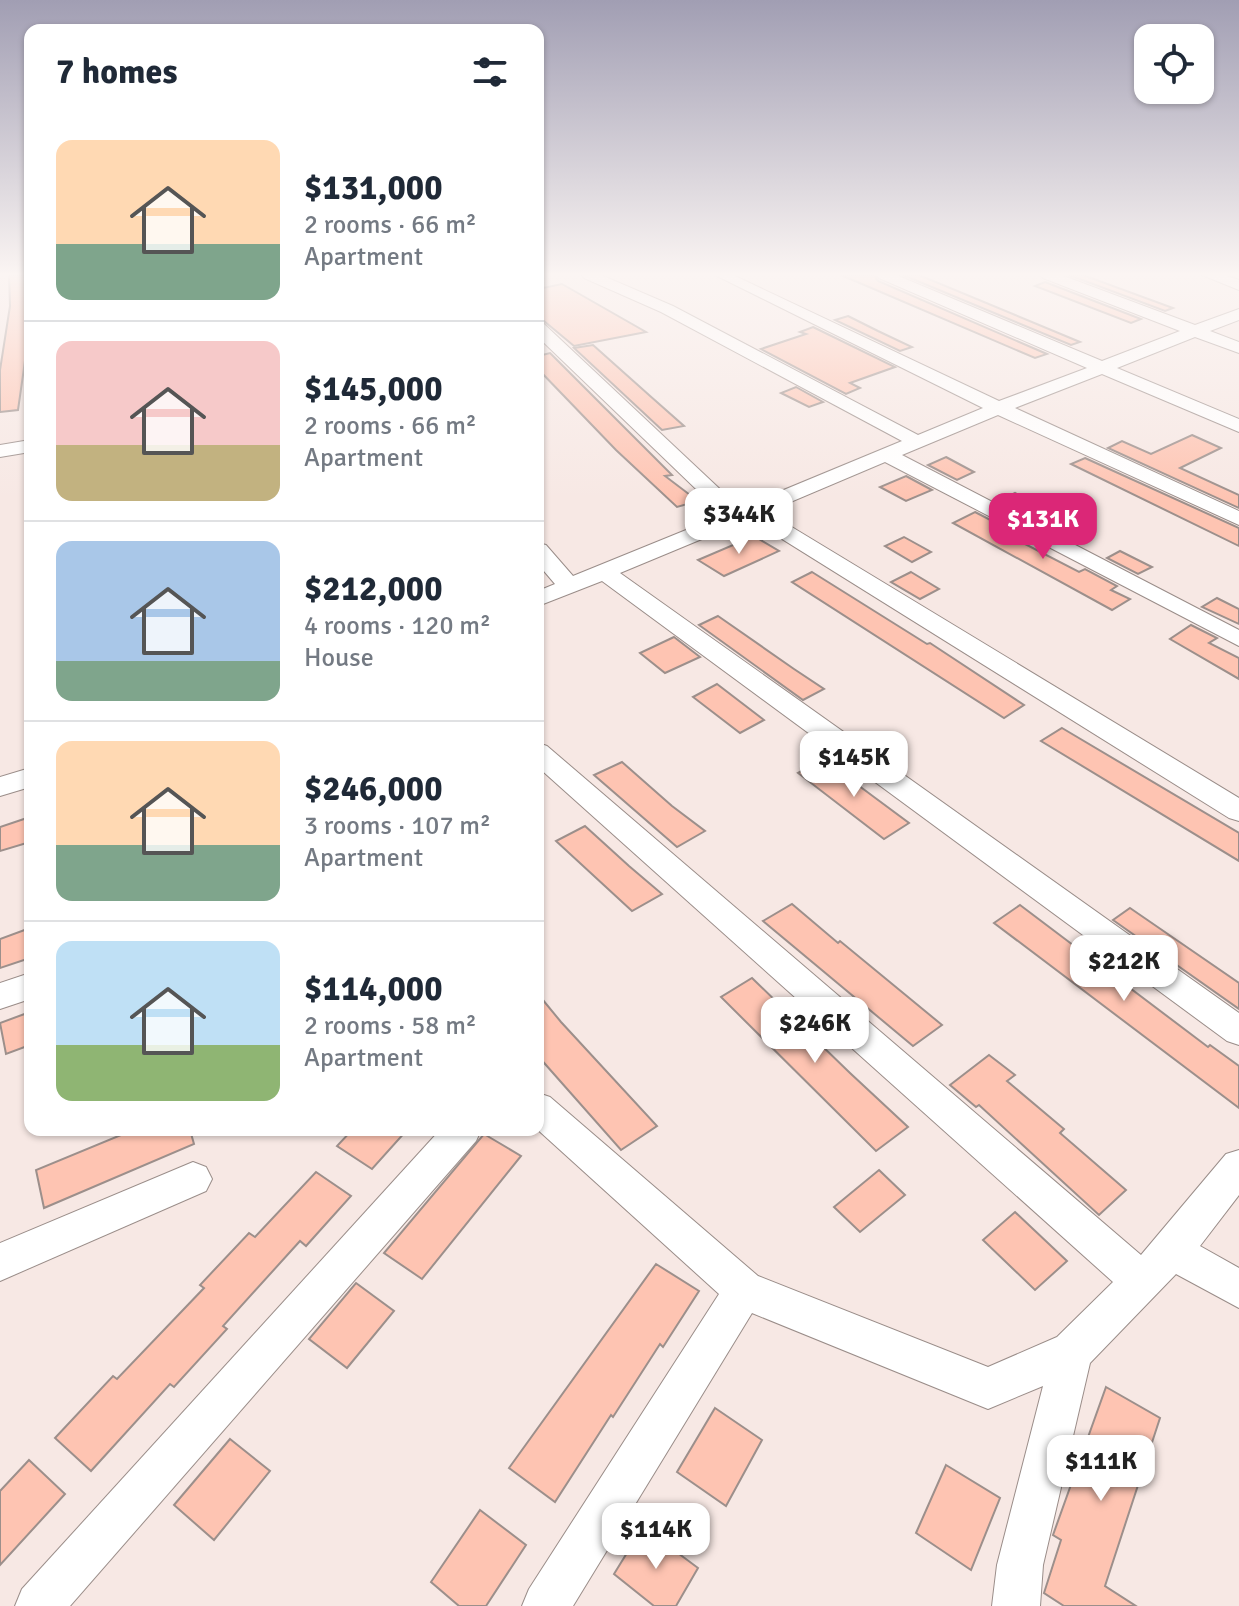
<!DOCTYPE html>
<html lang="en">
<head>
<meta charset="utf-8">
<style>
	body { margin:0; font-family:Signika,sans-serif; background:#f6f6f7; color:#1f2937; height:100vh; display:flex; flex-direction:column; font-size:30px; white-space:nowrap }
	* { box-sizing:border-box; margin:0 }
	p { font-size:26px; color:#747a83 }
	.icon { flex:none; width:44px; height:44px; fill:none; stroke:currentColor; stroke-width:2; stroke-linecap:round; stroke-linejoin:round }
	.map { position:relative; flex:1; overflow:hidden }
	.side { position:absolute; left:24px; top:24px; width:520px; height:1112px; display:flex; flex-direction:column; background:#fff; border-radius:16px; box-shadow:0 2px 6px #0004 }
	.side>* { flex:none }
	.tools { position:absolute; left:1134px; top:24px; display:grid; gap:16px }
	.tools a { display:grid; place-items:center; width:80px; height:80px; border-radius:16px; background:#fff; box-shadow:0 2px 6px #0004; font-size:40px }
	.price { position:absolute; translate:-50% -68px; padding:0 18px; border-radius:16px; background:#fff; color:#222; font-size:26px; line-height:52px; filter:drop-shadow(0 2px 4px #0008) }
	.price::after { content:''; position:absolute; left:50%; top:48px; width:24px; height:18px; margin-left:-12px; background:inherit; clip-path:polygon(0 0,100% 0,50% 100%) }
	.price.selected { background:#db2777; color:#fff }
	ul { padding:0; list-style:none }
	li { display:flex; align-items:center; gap:24px; height:200px; padding:0 32px }
	li+li { border-top:2px solid #e0e1e3 }
	li span { display:grid; place-items:center; flex:none; width:224px; height:160px; border-radius:16px; color:#555 }
	li>.icon { margin-inline-start:auto }
	span .icon { width:96px; height:96px; fill:#fffc; stroke-width:1 }
	li b { font-size:34px }
	h2 { display:flex; justify-content:space-between; align-items:center; height:96px; padding:0 32px; font-size:34px }
	.map>svg:first-child { display:block }
	.building { fill:#fec4b2; stroke:#9c8f8b; stroke-width:2 }
	.lines { fill:none; stroke-linecap:round; stroke-linejoin:round }
	.minor-casing { stroke:#9a8d89; stroke-width:2 }
	.minor { fill:#fff; fill-rule:evenodd }
</style>
</head>
<body>
<div class="map">
<svg width="1239" height="1606" viewBox="0 0 1239 1606">
	<rect width="100%" height="100%" fill="#f7e8e4"/>
	<g class="building">
		<path d="M 9,275 L 30,275 L 30,326 L 18,410 L 0,412 L 0,370 L 10,306 Z"/>
		<path d="M 841,275 L 874,275 L 878,281 L 1047,354 L 1035,358 Z"/>
		<path d="M 903,275 L 919,275 L 1080,342 L 1071,345 Z"/>
		<path d="M 1069,275 L 1083,275 L 1173,308 L 1165,311 Z"/>
		<path d="M 1045,282 L 1141,319 L 1131,323 L 1035,286 Z"/>
		<path d="M 562,284 L 646,332 L 574,346 L 538,316 L 538,289 Z"/>
		<path d="M 848,316 L 878,331 L 912,347 L 900,351 L 835,320 Z"/>
		<path d="M 813,327 L 895,367 L 850,383 L 860,388 L 846,394 L 761,349 L 806,334 L 800,332 Z"/>
		<path d="M 593,345 L 649,395 L 684,426 L 662,430 L 574,348 Z"/>
		<path d="M 550,353 L 672,475 L 665,476 L 698,501 L 677,507 L 616,450 L 538,369 L 538,356 Z"/>
		<path d="M 796,387 L 823,402 L 809,407 L 781,393 Z"/>
		<path d="M 1192,435 L 1221,448 L 1180,468 L 1239,495 L 1239,508 L 1108,448 L 1122,441 L 1151,454 Z"/>
		<path d="M 946,457 L 974,472 L 957,480 L 928,465 Z"/>
		<path d="M 1085,458 L 1239,528 L 1239,546 L 1071,464 Z"/>
		<path d="M 906,476 L 932,490 L 906,501 L 880,487 Z"/>
		<path d="M 1015,493 L 1047,510 L 1072,499 L 1093,510 L 1051,529 L 998,502 Z"/>
		<path d="M 975,512 L 1027,539 L 1021,542 L 1079,572 L 1085,569 L 1117,586 L 1111,590 L 1130,599 L 1112,610 L 953,523 Z"/>
		<path d="M 754,536 L 779,551 L 724,576 L 698,560 Z"/>
		<path d="M 904,537 L 931,552 L 912,562 L 885,546 Z"/>
		<path d="M 1120,551 L 1152,567 L 1138,574 L 1107,558 Z"/>
		<path d="M 812,572 L 927,644 L 930,643 L 1024,705 L 1004,718 L 792,582 Z"/>
		<path d="M 911,572 L 939,589 L 920,599 L 891,582 Z"/>
		<path d="M 1217,598 L 1239,609 L 1239,624 L 1202,607 Z"/>
		<path d="M 718,616 L 794,669 L 824,689 L 803,700 L 699,625 Z"/>
		<path d="M 1191,625 L 1217,638 L 1209,643 L 1239,658 L 1239,679 L 1170,639 Z"/>
		<path d="M 674,637 L 700,657 L 665,673 L 640,653 Z"/>
		<path d="M 717,684 L 764,720 L 740,733 L 693,697 Z"/>
		<path d="M 1062,728 L 1239,833 L 1239,861 L 1041,741 Z"/>
		<path d="M 823,759 L 874,797 L 909,823 L 884,839 L 798,773 Z"/>
		<path d="M 622,762 L 672,806 L 705,831 L 677,847 L 594,775 Z"/>
		<path d="M 30,817 L 30,842 L 0,851 L 0,827 Z"/>
		<path d="M 585,826 L 629,866 L 662,894 L 632,911 L 556,841 Z"/>
		<path d="M 792,904 L 838,943 L 840,941 L 942,1025 L 913,1046 L 763,921 Z"/>
		<path d="M 1020,905 L 1208,1047 L 1210,1045 L 1239,1066 L 1239,1108 L 994,923 Z"/>
		<path d="M 1130,908 L 1239,983 L 1239,1009 L 1113,920 Z"/>
		<path d="M 30,928 L 30,958 L 0,968 L 0,939 Z"/>
		<path d="M 752,978 L 850,1073 L 908,1127 L 876,1151 L 721,997 Z"/>
		<path d="M 538,994 L 561,1022 L 657,1126 L 621,1150 L 538,1056 Z"/>
		<path d="M 30,1012 L 30,1045 L 6,1054 L 0,1023 Z"/>
		<path d="M 989,1055 L 1015,1075 L 1007,1081 L 1064,1129 L 1060,1133 L 1126,1190 L 1099,1215 L 979,1105 L 976,1107 L 950,1085 Z"/>
		<path d="M 133,1130 L 190,1130 L 194,1144 L 44,1208 L 36,1170 Z"/>
		<path d="M 352,1130 L 407,1130 L 372,1169 L 337,1146 Z"/>
		<path d="M 484,1134 L 521,1156 L 422,1279 L 384,1253 Z"/>
		<path d="M 879,1170 L 905,1195 L 860,1232 L 834,1207 Z"/>
		<path d="M 316,1172 L 351,1196 L 306,1246 L 300,1241 L 223,1326 L 227,1329 L 174,1387 L 170,1384 L 91,1471 L 55,1438 L 113,1376 L 117,1379 L 204,1288 L 200,1285 L 249,1233 L 255,1237 Z"/>
		<path d="M 1015,1212 L 1067,1261 L 1035,1290 L 983,1240 Z"/>
		<path d="M 656,1264 L 699,1291 L 663,1347 L 660,1344 L 613,1417 L 611,1415 L 555,1502 L 509,1468 Z"/>
		<path d="M 356,1283 L 394,1311 L 347,1368 L 309,1339 Z"/>
		<path d="M 1106,1387 L 1160,1418 L 1105,1586 L 1136,1606 L 1064,1606 L 1044,1593 L 1061,1540 L 1053,1535 Z"/>
		<path d="M 715,1408 L 762,1440 L 726,1506 L 677,1472 Z"/>
		<path d="M 230,1439 L 270,1471 L 214,1540 L 174,1505 Z"/>
		<path d="M 29,1460 L 65,1494 L 0,1565 L 0,1491 Z"/>
		<path d="M 946,1465 L 1000,1498 L 971,1570 L 916,1533 Z"/>
		<path d="M 480,1510 L 526,1545 L 486,1606 L 459,1606 L 431,1582 Z"/>
		<path d="M 643,1527 L 698,1568 L 676,1606 L 654,1606 L 614,1574 Z"/>
	</g>
	<g class="lines">
		<g class="minor-casing">
			<g id="minor">
				<path d="M 582,275 L 601,275 L 673,306 L 918,435 L 983,408 L 715,275 L 733,275 L 999,401 L 1087,368 L 879,278 L 877,275 L 896,275 L 1102,361 L 1180,331 L 1043,278 L 1041,275 L 1061,275 L 1195,325 L 1239,309 L 1239,320 L 1210,331 L 1239,342 L 1239,353 L 1195,337 L 1117,368 L 1239,419 L 1239,432 L 1102,374 L 1015,408 L 1239,511 L 1239,525 L 998,415 L 902,455 L 1239,630 L 1239,646 L 885,462 L 767,512 L 1239,798 L 1239,821 L 1229,818 L 750,519 L 620,573 L 1239,1013 L 1239,1045 L 1227,1041 L 602,581 L 538,606 L 538,591 L 555,584 L 538,564 L 538,543 L 546,545 L 573,576 L 723,515 L 538,337 L 538,323 L 544,324 L 740,508 L 902,441 L 661,312 L 584,278 Z"/>
				<path d="M 1202,275 L 1224,275 L 1239,280 L 1239,290 Z"/>
				<path d="M 30,440 L 30,452 L 0,457 L 0,445 Z"/>
				<path d="M 538,743 L 547,746 L 1141,1255 L 1226,1154 L 1239,1150 L 1239,1195 L 1200,1246 L 1239,1268 L 1239,1308 L 1176,1274 L 1090,1363 L 1043,1565 L 1040,1606 L 992,1606 L 997,1565 L 1043,1386 L 988,1409 L 752,1313 L 573,1606 L 522,1606 L 529,1589 L 719,1294 L 538,1130 L 538,1093 L 550,1097 L 758,1276 L 988,1367 L 1057,1337 L 1113,1282 L 538,767 Z"/>
				<path d="M 30,768 L 30,787 L 0,796 L 0,777 Z"/>
				<path d="M 30,973 L 30,999 L 0,1009 L 0,983 Z"/>
				<path d="M 440,1130 L 481,1130 L 476,1141 L 70,1606 L 15,1606 L 22,1589 Z"/>
				<path d="M 193,1162 L 206,1167 L 212,1179 L 206,1191 L 0,1281 L 0,1243 Z"/>
			</g>
		</g>
		<use href="#minor" class="minor"/>
	</g>
	<linearGradient id="sky" x2="0" y2="1"><stop stop-color="#a19eb3"/><stop offset="0.55" stop-color="#fbf5f3"/><stop offset="1" stop-color="#fbf5f3" stop-opacity="0"/></linearGradient>
	<rect width="1239" height="499" fill="url(#sky)"/>
</svg>
<div class="tools">
<a><svg class="icon" aria-label="locate" viewBox="0 0 24 24"><circle cx="12" cy="12" r="6"/><path d="M12 2v4M12 18v4M2 12h4M18 12h4"/></svg></a>
</div>
<b class="price" style="left:739px;top:556px">$344K</b>
<b class="price selected" style="left:1043px;top:561px">$131K</b>
<b class="price" style="left:854px;top:799px">$145K</b>
<b class="price" style="left:1124px;top:1003px">$212K</b>
<b class="price" style="left:815px;top:1065px">$246K</b>
<b class="price" style="left:1101px;top:1503px">$111K</b>
<b class="price" style="left:656px;top:1571px">$114K</b>
<section class="side">
<h2>7 homes<svg class="icon" aria-label="filters" viewBox="0 0 24 24"><path d="M4 7h16M4 17h16"/><circle cx="9" cy="7" r="2"/><circle cx="15" cy="17" r="2"/></svg></h2>
<ul>
<li><span style="background:linear-gradient(#ffd9b3 65%,#7fa58c 0)"><svg class="icon" aria-label="home" viewBox="0 0 24 24"><path d="M3 11l9-7 9 7M6 9v11h12V9"/></svg></span><div><b>$131,000</b><p>2 rooms · 66 m²</p><p>Apartment</p></div></li>
<li><span style="background:linear-gradient(#f6c9c9 65%,#c2b280 0)"><svg class="icon" aria-label="home" viewBox="0 0 24 24"><path d="M3 11l9-7 9 7M6 9v11h12V9"/></svg></span><div><b>$145,000</b><p>2 rooms · 66 m²</p><p>Apartment</p></div></li>
<li><span style="background:linear-gradient(#a9c7e8 75%,#7fa58c 0)"><svg class="icon" aria-label="home" viewBox="0 0 24 24"><path d="M3 11l9-7 9 7M6 9v11h12V9"/></svg></span><div><b>$212,000</b><p>4 rooms · 120 m²</p><p>House</p></div></li>
<li><span style="background:linear-gradient(#ffd9b3 65%,#7fa58c 0)"><svg class="icon" aria-label="home" viewBox="0 0 24 24"><path d="M3 11l9-7 9 7M6 9v11h12V9"/></svg></span><div><b>$246,000</b><p>3 rooms · 107 m²</p><p>Apartment</p></div></li>
<li><span style="background:linear-gradient(#bfe0f5 65%,#8fb573 0)"><svg class="icon" aria-label="home" viewBox="0 0 24 24"><path d="M3 11l9-7 9 7M6 9v11h12V9"/></svg></span><div><b>$114,000</b><p>2 rooms · 58 m²</p><p>Apartment</p></div></li>
</ul>
</section>
</div>
</body>
</html>
